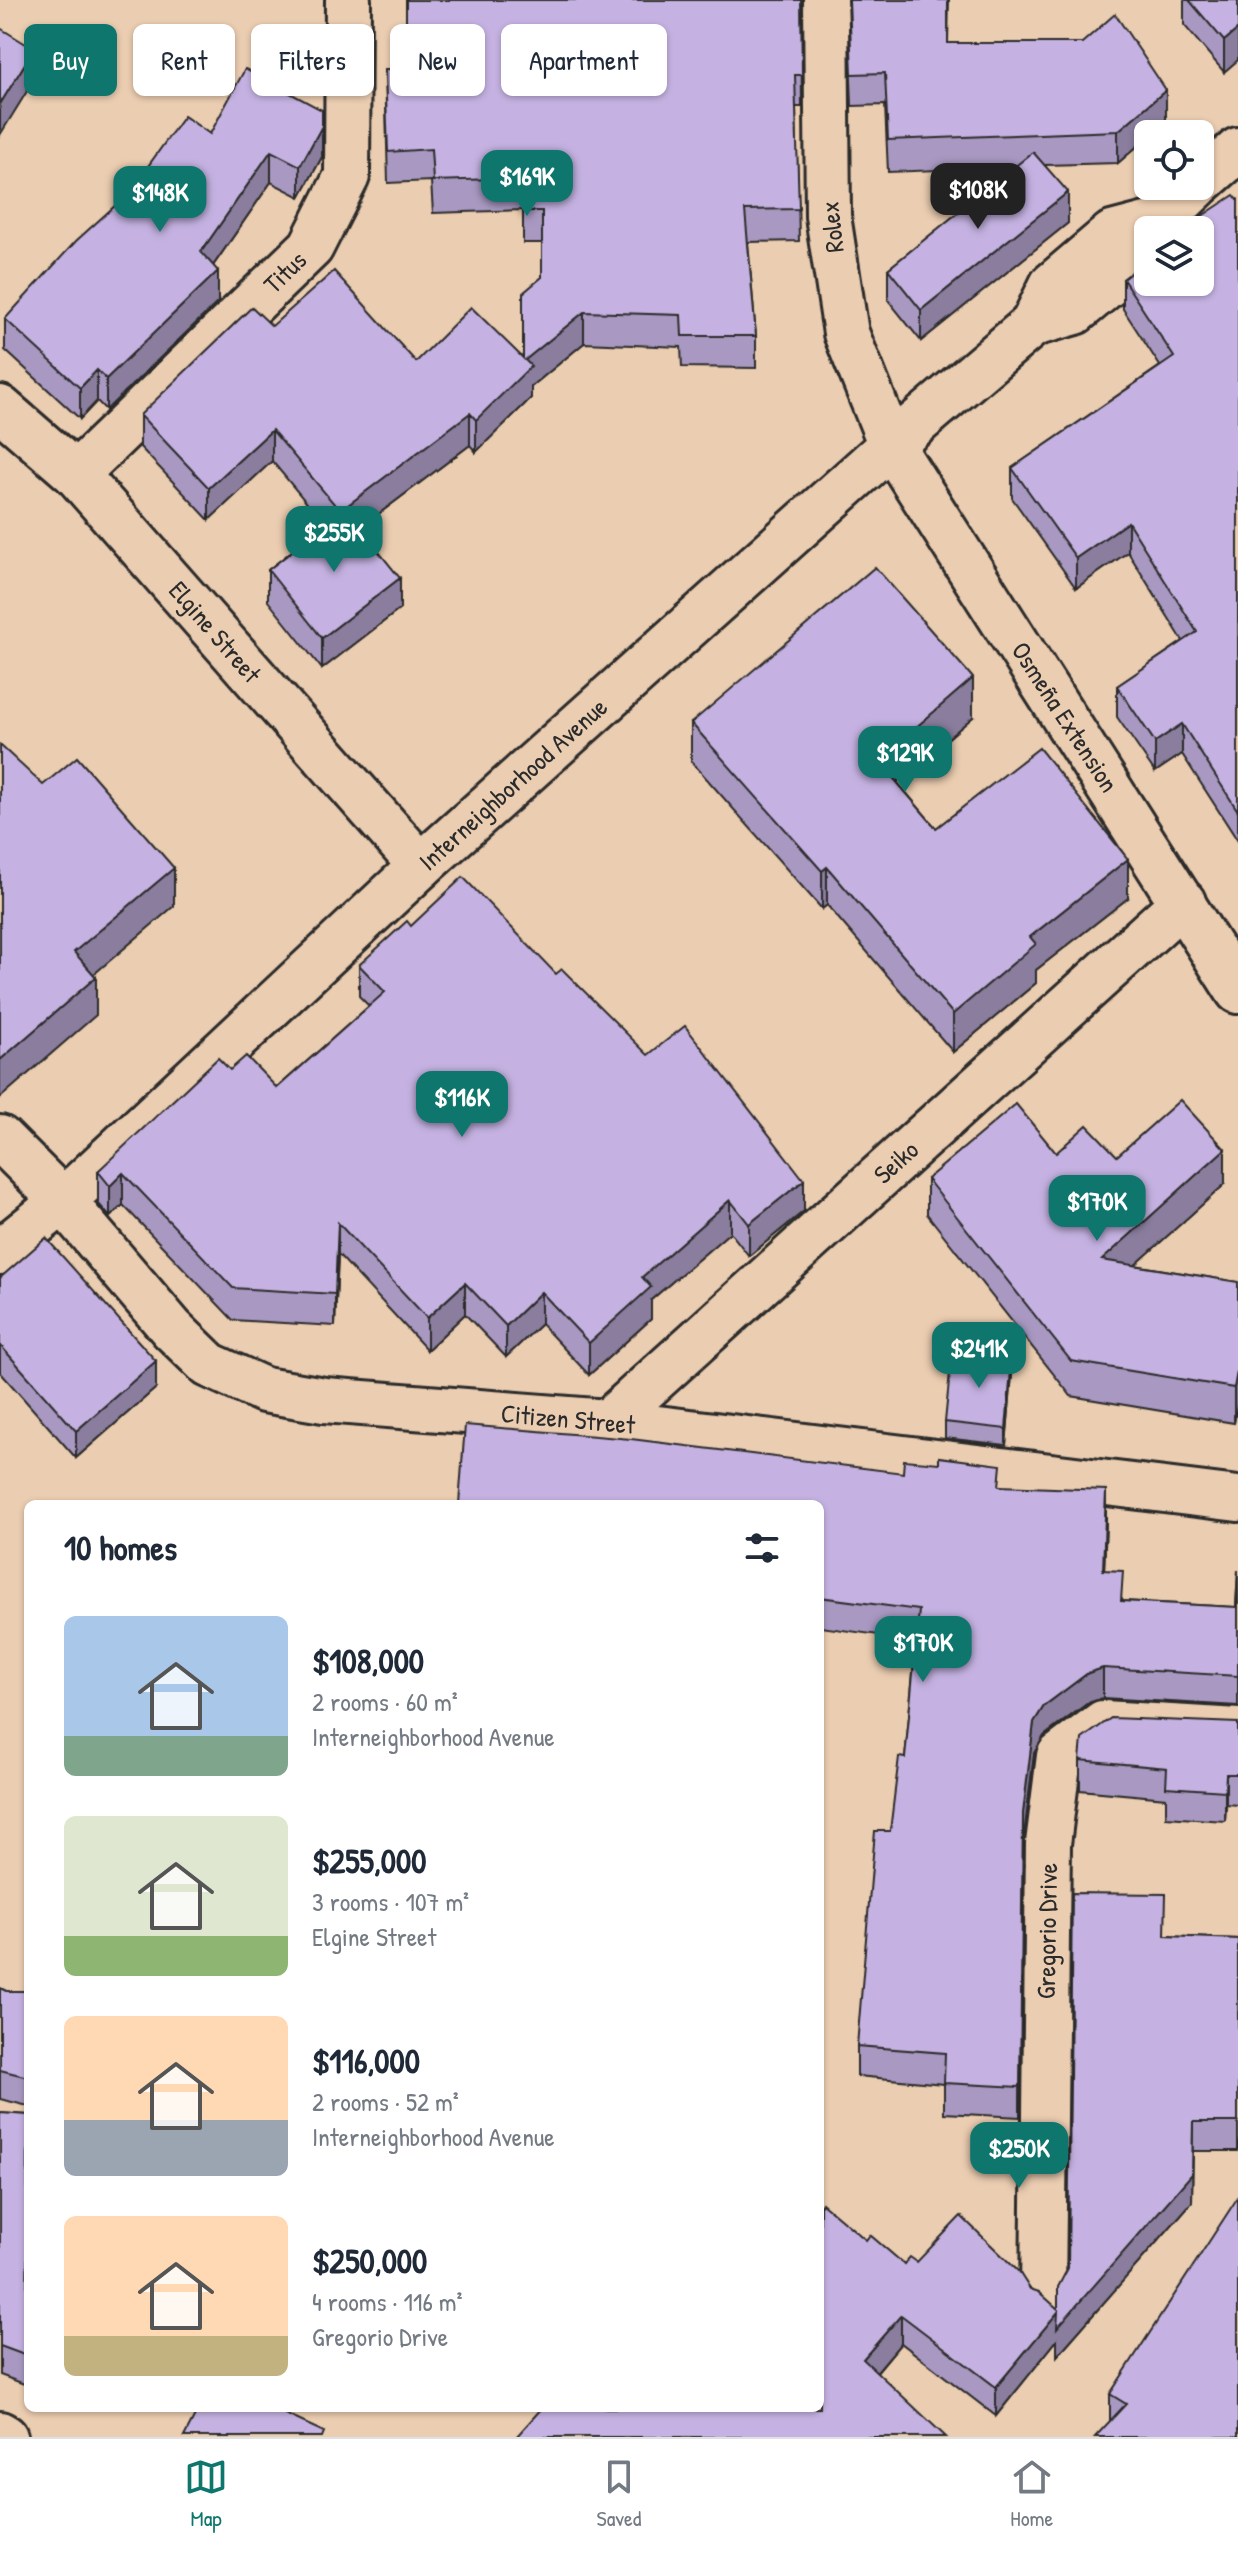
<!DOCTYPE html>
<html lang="en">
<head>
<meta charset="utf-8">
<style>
	body { margin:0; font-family:"Patrick Hand",sans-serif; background:#f2f2f3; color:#1f2937; height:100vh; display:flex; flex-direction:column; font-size:30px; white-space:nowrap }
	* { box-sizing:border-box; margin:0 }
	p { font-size:26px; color:#747a83 }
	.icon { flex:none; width:44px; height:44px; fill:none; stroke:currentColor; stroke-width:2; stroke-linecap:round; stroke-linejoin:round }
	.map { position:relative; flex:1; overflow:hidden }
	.details { position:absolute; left:24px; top:1500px; width:800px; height:912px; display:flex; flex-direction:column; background:#fff; border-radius:12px; box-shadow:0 2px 6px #0004 }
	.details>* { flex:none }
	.hud { position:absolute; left:24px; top:24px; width:800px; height:72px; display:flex; gap:16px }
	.buttons { position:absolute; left:1134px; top:120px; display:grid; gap:16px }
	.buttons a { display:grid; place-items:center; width:80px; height:80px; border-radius:12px; background:#fff; box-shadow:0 2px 6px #0004; font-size:40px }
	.price { position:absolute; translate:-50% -68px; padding:0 18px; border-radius:16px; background:#0f766e; color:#fff; font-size:26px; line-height:52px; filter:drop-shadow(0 2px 4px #0008) }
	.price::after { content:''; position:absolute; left:50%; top:48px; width:24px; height:18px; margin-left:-12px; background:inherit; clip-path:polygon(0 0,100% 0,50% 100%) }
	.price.active { background:#222; color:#fff }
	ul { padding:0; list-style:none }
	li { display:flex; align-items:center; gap:24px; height:200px; padding:0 40px }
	li span { display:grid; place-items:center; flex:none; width:224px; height:160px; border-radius:12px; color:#555 }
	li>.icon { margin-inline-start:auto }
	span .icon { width:96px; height:96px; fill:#fffc; stroke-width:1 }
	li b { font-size:34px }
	h2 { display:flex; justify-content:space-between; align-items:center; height:96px; padding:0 40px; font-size:34px }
	.tag { padding:0 28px; border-radius:12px; background:#fff; box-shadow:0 2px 6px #0004; font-size:28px; line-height:72px }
	.tag.active { background:#0f766e; color:#fff }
	.tab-bar { display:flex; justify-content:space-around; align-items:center; height:112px; border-top:2px solid #e0e1e3; background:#fff; font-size:22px; color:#747a83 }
	.tab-bar a { display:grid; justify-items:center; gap:4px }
	.tab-bar .active { color:#0f766e }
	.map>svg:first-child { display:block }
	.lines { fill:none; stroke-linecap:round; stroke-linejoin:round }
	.minor-casing { stroke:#2b2b2b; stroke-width:50 }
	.tertiary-casing { stroke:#2b2b2b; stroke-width:50 }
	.minor { stroke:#ebcdb1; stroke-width:44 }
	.tertiary { stroke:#ebcdb1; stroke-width:44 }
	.wall { fill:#a999c2; stroke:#2b2b2b; stroke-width:2 }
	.shaded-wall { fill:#8a7d9e; stroke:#2b2b2b; stroke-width:2 }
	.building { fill:#c5b2e2; stroke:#2b2b2b; stroke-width:2 }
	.labels { text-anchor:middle; stroke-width:7; stroke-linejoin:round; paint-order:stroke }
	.street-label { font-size:26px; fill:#2b2b2b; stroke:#ebcdb1 }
</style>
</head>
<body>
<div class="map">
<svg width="1238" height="2437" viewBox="0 0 1238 2437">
	<rect width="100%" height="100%" fill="#ebcdb1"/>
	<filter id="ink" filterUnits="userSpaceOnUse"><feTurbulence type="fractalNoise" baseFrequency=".0125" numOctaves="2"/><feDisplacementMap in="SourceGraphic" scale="16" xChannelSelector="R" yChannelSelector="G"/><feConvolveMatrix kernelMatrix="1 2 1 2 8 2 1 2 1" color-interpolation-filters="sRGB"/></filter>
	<g filter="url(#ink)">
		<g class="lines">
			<g class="minor-casing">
				<g id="minor">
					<path d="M 0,408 L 76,474 L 421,866"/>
					<path d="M 76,474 L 311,247 L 347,176 L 348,0"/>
					<path d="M 0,1138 L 63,1201 L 172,1329 L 209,1365 L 264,1390 L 324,1400 L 608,1422 L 1238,1499"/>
					<path d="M 0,1252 L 63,1201 L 421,866 L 891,445 L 846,333 L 828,216 L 826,0"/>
					<path d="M 608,1422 L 1183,902"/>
					<path d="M 1043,2296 L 1048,1844 L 1059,1756 L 1103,1723 L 1238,1731"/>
					<path d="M 0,2434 L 5,2437"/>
				</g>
			</g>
			<g class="tertiary-casing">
				<g id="tertiary">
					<path d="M 1200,183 L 1238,150"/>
					<path d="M 1151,230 L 1197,186"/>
					<path d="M 1148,236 L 1135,262 L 1075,312 L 1033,324 L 891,445 L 1238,991"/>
					<path d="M 1033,324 L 1052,285 L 1112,234 L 1154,223"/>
				</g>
			</g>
			<use href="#minor" class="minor"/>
			<use href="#tertiary" class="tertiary"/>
		</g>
		<g class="wall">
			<path d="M 801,0 L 802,107 L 796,107 L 799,241 L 748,242 L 756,336 L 756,368 L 682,367 L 681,347 L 584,343 L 531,387 L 531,398 L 476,452 L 470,445 L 360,528 L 400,609 L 322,669 L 268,601 L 268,570 L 325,525 L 272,461 L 209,520 L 140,447 L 140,415 L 272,326 L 416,362 L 523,358 L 542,277 L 542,243 L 523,243 L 523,210 L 433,213 L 431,181 L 388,183 L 385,69 L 406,69 Z"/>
			<path d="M 848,0 L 949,0 L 948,43 L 1166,122 L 1151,134 L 1148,134 L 1148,137 L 1118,163 L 1045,165 L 1068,223 L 921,341 L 888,300 L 888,269 L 1016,167 L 888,172 L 885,105 L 852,106 Z"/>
			<path d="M 1184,0 L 1238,0 L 1224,72 L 1184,25 Z"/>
			<path d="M 322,110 L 322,157 L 300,197 L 271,182 L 213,266 L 218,302 L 106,410 L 97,401 L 80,419 L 5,350 L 5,319 L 210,134 Z"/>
			<path d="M 1238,200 L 1238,841 L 1182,754 L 1155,772 L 1117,717 L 1117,686 L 1183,641 L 1128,552 L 1076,588 L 1012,498 L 1012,468 L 1160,366 L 1123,309 L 1123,279 Z"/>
			<path d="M 973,717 L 897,782 L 936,828 L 1128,898 L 1036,970 L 1036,983 L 953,1052 L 827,905 L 822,909 L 691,761 L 691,723 Z"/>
			<path d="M 411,926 L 556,974 L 804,1211 L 749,1256 L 730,1232 L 651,1300 L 651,1319 L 589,1375 L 541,1324 L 506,1357 L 465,1314 L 427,1350 L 338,1254 L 335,1326 L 233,1320 L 123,1205 L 110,1217 L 98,1203 L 98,1171 L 230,1070 L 277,1088 L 369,1006 L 359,996 L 359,965 Z"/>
			<path d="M 1056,1153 L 1117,1156 L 1225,1184 L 1135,1265 L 1238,1282 L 1238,1401 L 1234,1423 L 1071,1396 L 927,1214 L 927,1179 Z"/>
			<path d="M 0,1278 L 156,1388 L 76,1458 L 0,1372 Z"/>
			<path d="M 1012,1374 L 1006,1445 L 945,1438 L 945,1422 Z"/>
			<path d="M 1001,1486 L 1106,1521 L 1104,1570 L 1123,1601 L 1236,1607 L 1238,1570 L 1238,1706 L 1103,1698 L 1088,1703 L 1044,1736 L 1034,1753 L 1023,1844 L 1020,2117 L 944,2113 L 944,2084 L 857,2076 L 857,2046 L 890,1831 L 905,1758 L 916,1640 L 820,1627 L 820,1504 Z"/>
			<path d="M 1238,1723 L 1238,1805 L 1226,1804 L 1225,1821 L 1166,1817 L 1166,1798 L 1080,1790 L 1080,1760 Z"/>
			<path d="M 1166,1936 L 1238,1939 L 1238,2151 L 1193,2151 L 1192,2202 L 1057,2356 L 1057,2340 L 996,2416 L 901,2343 L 877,2372 L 866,2240 L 904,2264 L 917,2262 L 1030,2289 L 1058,2309 L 1068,2268 Z"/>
			<path d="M 0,1988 L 6,1991 L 28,1991 L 28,2106 L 0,2099 Z"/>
			<path d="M 0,2113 L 28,2115 L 27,2385 L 0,2375 Z"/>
			<path d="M 1110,2394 L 1238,2437 L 1110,2421 Z"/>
		</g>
		<g class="shaded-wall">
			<path d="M 1238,29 L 1238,60 L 1224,72 L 1224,41 Z"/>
			<path d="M 34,49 L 34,80 L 0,135 L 0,104 Z"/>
			<path d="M 1166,90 L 1166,122 L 1151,134 L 1148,134 L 1148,137 L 1118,163 L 1118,131 Z"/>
			<path d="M 322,126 L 322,157 L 300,197 L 300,166 Z"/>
			<path d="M 271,151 L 271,182 L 201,283 L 201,252 Z"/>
			<path d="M 1068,192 L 1068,223 L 921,341 L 921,310 Z"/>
			<path d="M 218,271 L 218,302 L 106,410 L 106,379 Z"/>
			<path d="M 584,312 L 584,343 L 531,387 L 531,398 L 476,452 L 476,420 L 525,360 Z"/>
			<path d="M 97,370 L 97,401 L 80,419 L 80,388 Z"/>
			<path d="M 470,413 L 470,445 L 340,543 L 340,511 Z"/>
			<path d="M 272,430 L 272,461 L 209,520 L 209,488 Z"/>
			<path d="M 1128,522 L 1128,552 L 1076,588 L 1076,558 Z"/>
			<path d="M 400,578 L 400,609 L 322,669 L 322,638 Z"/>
			<path d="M 973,678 L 973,717 L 878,798 L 878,760 Z"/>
			<path d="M 1182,724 L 1182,754 L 1155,772 L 1155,742 Z"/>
			<path d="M 1128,859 L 1128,898 L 1036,970 L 1036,983 L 953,1052 L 953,1014 L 1030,937 Z"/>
			<path d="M 827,867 L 827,905 L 822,909 L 822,871 Z"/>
			<path d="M 174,868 L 174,906 L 74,991 L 74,952 Z"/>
			<path d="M 96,977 L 96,1015 L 0,1098 L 0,1060 Z"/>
			<path d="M 1225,1149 L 1225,1184 L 1102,1295 L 1102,1260 Z"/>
			<path d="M 123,1173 L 123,1205 L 110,1217 L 110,1186 Z"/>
			<path d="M 804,1180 L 804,1211 L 749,1256 L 749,1224 Z"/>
			<path d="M 730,1200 L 730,1232 L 651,1300 L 651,1319 L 589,1375 L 589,1343 L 642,1277 Z"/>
			<path d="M 338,1223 L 338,1254 L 335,1326 L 335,1294 Z"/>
			<path d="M 465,1283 L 465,1314 L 427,1350 L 427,1318 Z"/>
			<path d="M 541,1292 L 541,1324 L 506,1357 L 506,1326 Z"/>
			<path d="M 1012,1358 L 1012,1374 L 1006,1445 L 1006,1429 Z"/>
			<path d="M 156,1361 L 156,1388 L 76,1458 L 76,1431 Z"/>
			<path d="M 1238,1366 L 1238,1401 L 1234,1423 L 1234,1388 Z"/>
			<path d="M 1106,1490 L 1106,1521 L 1103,1600 L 1103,1570 Z"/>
			<path d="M 1103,1668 L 1103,1698 L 1088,1703 L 1044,1736 L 1034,1753 L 1023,1844 L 1020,2117 L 1023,1813 L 1034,1722 L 1044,1706 L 1088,1673 Z"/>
			<path d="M 1226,1774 L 1226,1804 L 1225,1821 L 1225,1791 Z"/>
			<path d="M 1193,2122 L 1192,2202 L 1057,2356 L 1057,2340 L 996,2416 L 996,2387 L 1058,2312 Z"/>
			<path d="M 901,2315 L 901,2343 L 863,2388 L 863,2359 Z"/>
		</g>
		<g class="building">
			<path d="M 406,0 L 801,0 L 802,75 L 795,75 L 799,209 L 745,210 L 756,336 L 682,336 L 681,315 L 584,312 L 525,360 L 531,366 L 476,420 L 470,413 L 340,511 L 272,430 L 209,488 L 140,415 L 252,307 L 272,326 L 334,271 L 416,362 L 471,307 L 523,358 L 523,293 L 542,277 L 542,211 L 523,211 L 523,178 L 433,181 L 431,149 L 388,152 L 385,69 L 406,69 Z"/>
			<path d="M 849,0 L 948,0 L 948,43 L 1082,43 L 1115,14 L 1166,90 L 1118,131 L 888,140 L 885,73 L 852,74 Z"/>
			<path d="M 1189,0 L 1238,0 L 1238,29 L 1224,41 Z"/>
			<path d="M 0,28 L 34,49 L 0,104 Z"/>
			<path d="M 245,69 L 322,110 L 322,126 L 300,166 L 271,151 L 201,252 L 218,271 L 106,379 L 97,370 L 80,388 L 5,319 L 76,241 L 128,194 L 184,116 L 210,134 Z"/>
			<path d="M 1033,152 L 1068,192 L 921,310 L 888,269 Z"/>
			<path d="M 1234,195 L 1238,200 L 1238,811 L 1182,724 L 1155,742 L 1117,686 L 1197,632 L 1128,522 L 1076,558 L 1012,468 L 1174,357 L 1123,279 L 1148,259 L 1148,282 L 1200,282 L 1200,230 L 1183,230 L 1193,222 Z"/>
			<path d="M 345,510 L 400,578 L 322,638 L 268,570 Z"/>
			<path d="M 875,567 L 973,678 L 878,760 L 936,828 L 1039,748 L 1128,859 L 1030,937 L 1036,944 L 953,1014 L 827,867 L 822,871 L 691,723 Z"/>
			<path d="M 0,745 L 43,785 L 77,757 L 174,868 L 74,952 L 96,977 L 0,1060 Z"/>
			<path d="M 463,877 L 556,974 L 562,969 L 648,1055 L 685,1026 L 804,1180 L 749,1224 L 730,1200 L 642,1277 L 651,1287 L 589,1343 L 541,1292 L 506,1326 L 465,1283 L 427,1318 L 338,1223 L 335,1294 L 233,1288 L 123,1173 L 110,1186 L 98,1171 L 218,1058 L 230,1070 L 246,1056 L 277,1088 L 385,992 L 359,965 L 407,921 L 411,926 Z"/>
			<path d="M 1180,1100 L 1225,1149 L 1102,1260 L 1238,1282 L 1238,1366 L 1234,1388 L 1071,1361 L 927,1179 L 1016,1104 L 1056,1153 L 1087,1125 L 1117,1156 Z"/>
			<path d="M 46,1238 L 156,1361 L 76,1431 L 0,1345 L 0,1278 Z"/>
			<path d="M 952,1352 L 1012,1358 L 1006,1429 L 945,1422 Z"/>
			<path d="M 465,1425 L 631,1439 L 903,1473 L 904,1460 L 939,1463 L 939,1457 L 1001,1465 L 999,1486 L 1106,1490 L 1103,1570 L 1123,1571 L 1121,1601 L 1236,1607 L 1238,1570 L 1238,1676 L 1103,1668 L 1088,1673 L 1044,1706 L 1034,1722 L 1023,1813 L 1020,2087 L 944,2083 L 945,2053 L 857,2046 L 875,1831 L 890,1831 L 899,1757 L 905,1758 L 919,1610 L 820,1597 L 820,1504 L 459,1504 Z"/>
			<path d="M 1111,1718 L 1238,1723 L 1238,1774 L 1226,1774 L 1225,1791 L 1166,1787 L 1167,1768 L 1080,1760 L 1082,1739 Z"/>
			<path d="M 1072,1893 L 1166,1894 L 1165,1936 L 1238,1939 L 1238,2122 L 1193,2122 L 1192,2174 L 1057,2328 L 1058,2312 L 996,2387 L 901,2315 L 863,2359 L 946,2437 L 516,2437 L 542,2408 L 820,2408 L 820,2206 L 822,2203 L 866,2240 L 870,2235 L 904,2264 L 910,2257 L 917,2262 L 961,2216 L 1019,2272 L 1030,2289 L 1039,2292 L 1058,2309 L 1058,2287 L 1068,2268 Z"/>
			<path d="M 0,1988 L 6,1991 L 28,1991 L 28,2077 L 0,2070 Z"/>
			<path d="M 0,2113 L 28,2115 L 27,2356 L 0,2346 Z"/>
			<path d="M 1238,2197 L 1238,2437 L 1095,2437 L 1126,2404 L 1110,2394 Z"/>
			<path d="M 199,2408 L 272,2408 L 324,2432 L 322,2437 L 184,2437 Z"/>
		</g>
	</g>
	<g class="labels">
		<g class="street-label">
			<text transform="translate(832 227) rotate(-96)" y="9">Rolex</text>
			<text transform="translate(285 272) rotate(-44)" y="9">Titus</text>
			<text transform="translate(215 632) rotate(49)" y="9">Elgine Street</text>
			<text transform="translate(1065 717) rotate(57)" y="9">Osmeña Extension</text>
			<text transform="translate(513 784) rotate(-42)" y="9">Interneighborhood Avenue</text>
			<text transform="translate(896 1162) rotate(-42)" y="9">Seiko</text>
			<text transform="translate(568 1419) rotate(5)" y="9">Citizen Street</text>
			<text transform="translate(1047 1931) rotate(-89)" y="9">Gregorio Drive</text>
		</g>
	</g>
</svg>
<div class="buttons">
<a><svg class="icon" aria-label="locate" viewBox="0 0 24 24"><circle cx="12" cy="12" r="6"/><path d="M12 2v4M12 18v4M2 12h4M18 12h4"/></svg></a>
<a><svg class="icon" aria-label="layers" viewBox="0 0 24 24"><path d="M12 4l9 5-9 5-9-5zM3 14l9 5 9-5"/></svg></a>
</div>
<b class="price" style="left:527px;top:218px">$169K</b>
<b class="price active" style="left:978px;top:231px">$108K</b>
<b class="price" style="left:160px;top:234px">$148K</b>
<b class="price" style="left:334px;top:574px">$255K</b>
<b class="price" style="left:905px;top:794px">$129K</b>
<b class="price" style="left:462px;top:1139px">$116K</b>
<b class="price" style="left:1097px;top:1243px">$170K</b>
<b class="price" style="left:979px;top:1390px">$241K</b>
<b class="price" style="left:923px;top:1684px">$170K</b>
<b class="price" style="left:1019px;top:2190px">$250K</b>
<div class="hud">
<a class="tag active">Buy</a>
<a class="tag">Rent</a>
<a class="tag">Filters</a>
<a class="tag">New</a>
<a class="tag">Apartment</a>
</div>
<section class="details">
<h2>10 homes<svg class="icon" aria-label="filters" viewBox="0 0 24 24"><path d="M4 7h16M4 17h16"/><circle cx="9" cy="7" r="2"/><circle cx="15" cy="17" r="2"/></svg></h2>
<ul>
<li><span style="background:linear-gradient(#a9c7e8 75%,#7fa58c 0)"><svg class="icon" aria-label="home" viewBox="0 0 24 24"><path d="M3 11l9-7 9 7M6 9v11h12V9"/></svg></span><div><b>$108,000</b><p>2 rooms · 60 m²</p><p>Interneighborhood Avenue</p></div></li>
<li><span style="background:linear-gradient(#dfe7d0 75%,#8fb573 0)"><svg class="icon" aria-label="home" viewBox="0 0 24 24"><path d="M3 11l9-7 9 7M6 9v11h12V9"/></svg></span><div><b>$255,000</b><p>3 rooms · 107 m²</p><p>Elgine Street</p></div></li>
<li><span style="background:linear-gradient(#ffd9b3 65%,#9aa5b1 0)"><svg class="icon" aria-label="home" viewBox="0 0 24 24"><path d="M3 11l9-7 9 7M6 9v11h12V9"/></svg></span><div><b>$116,000</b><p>2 rooms · 52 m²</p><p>Interneighborhood Avenue</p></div></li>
<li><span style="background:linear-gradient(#ffd9b3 75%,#c2b280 0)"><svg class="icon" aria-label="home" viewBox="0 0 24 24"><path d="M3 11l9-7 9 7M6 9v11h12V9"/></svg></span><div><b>$250,000</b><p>4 rooms · 116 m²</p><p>Gregorio Drive</p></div></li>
</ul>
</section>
</div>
<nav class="tab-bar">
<a class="active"><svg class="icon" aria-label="map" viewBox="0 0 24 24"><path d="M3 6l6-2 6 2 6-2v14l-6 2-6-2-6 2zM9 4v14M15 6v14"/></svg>Map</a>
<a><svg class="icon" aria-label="saved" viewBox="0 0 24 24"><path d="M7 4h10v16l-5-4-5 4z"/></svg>Saved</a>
<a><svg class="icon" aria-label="home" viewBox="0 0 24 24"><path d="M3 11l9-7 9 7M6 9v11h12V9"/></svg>Home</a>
</nav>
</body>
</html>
